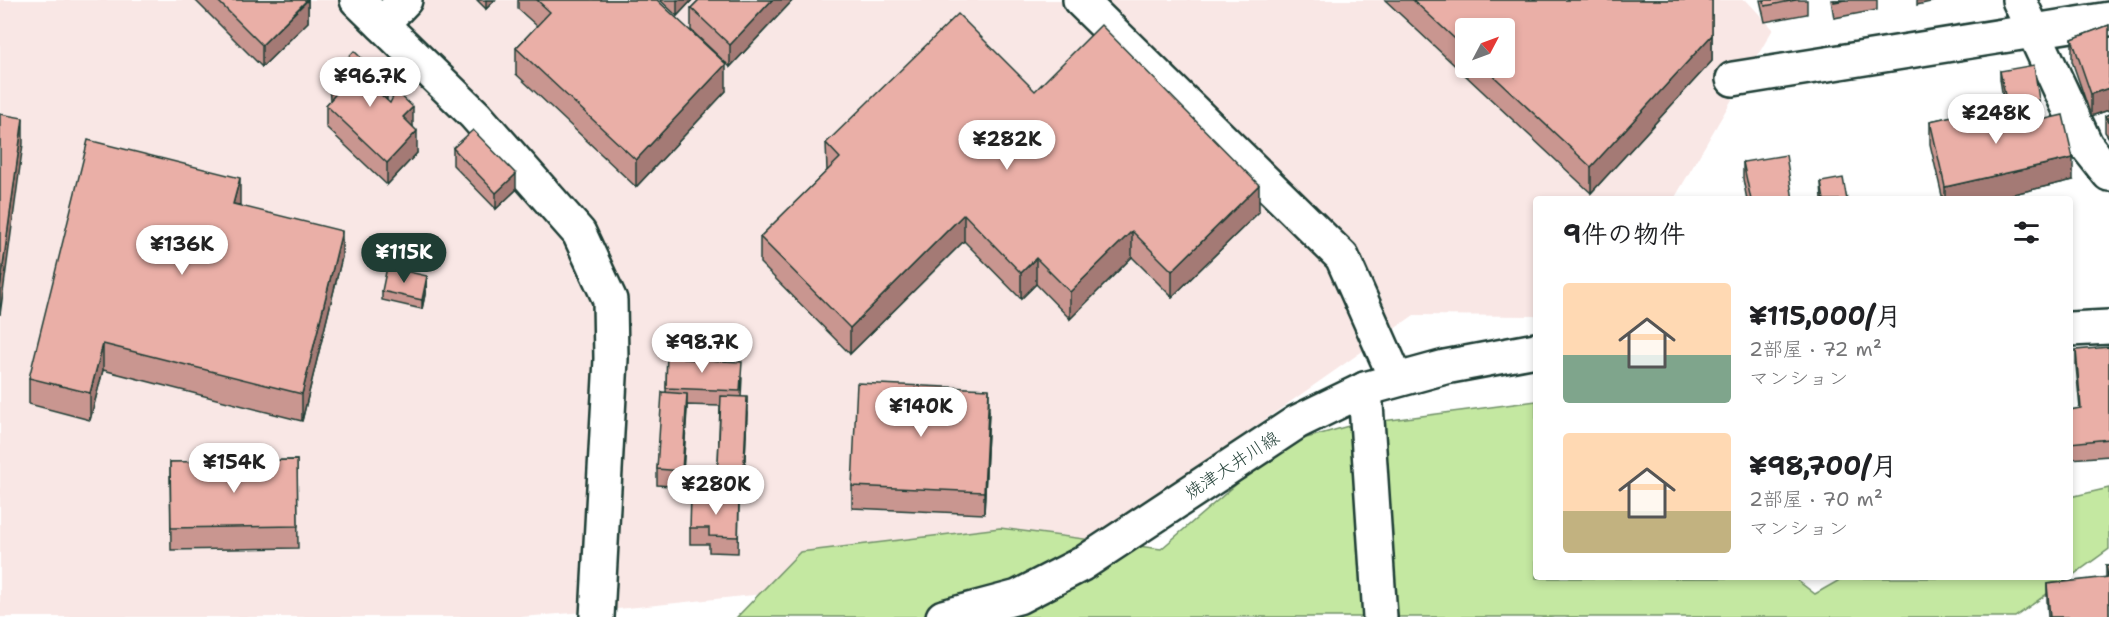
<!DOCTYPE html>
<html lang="ja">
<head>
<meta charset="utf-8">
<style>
	body { margin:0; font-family:"Shantell Sans","Klee One",sans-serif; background:#f6f6f6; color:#202124; height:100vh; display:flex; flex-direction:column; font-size:22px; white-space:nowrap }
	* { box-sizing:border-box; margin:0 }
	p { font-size:20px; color:#757577 }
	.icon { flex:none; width:33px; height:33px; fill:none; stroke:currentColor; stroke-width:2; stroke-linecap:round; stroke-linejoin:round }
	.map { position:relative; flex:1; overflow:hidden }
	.sheet { position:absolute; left:1533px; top:196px; width:540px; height:384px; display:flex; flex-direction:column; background:#fff; border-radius:6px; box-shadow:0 3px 9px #0003 }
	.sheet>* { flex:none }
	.needle { width:39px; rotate:49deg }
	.controls { position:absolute; left:1455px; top:18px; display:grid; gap:12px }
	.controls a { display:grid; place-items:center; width:60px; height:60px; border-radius:6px; background:#fff; box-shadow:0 3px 9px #0003; font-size:30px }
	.price { position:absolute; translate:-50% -51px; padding:0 14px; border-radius:21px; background:#fff; color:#222; font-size:20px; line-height:39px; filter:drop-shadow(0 2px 3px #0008) }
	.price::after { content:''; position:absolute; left:50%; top:36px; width:18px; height:14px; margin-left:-9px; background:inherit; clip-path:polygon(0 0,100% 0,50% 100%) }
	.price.active { background:#1f3d34; color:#fff }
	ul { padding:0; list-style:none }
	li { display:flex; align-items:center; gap:18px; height:150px; padding:0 30px }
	li span { display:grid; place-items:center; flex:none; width:168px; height:120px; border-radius:6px; color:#555 }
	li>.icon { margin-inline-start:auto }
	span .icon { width:72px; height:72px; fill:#fffc; stroke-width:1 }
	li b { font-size:26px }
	h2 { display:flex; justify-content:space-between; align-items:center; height:72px; padding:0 30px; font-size:26px }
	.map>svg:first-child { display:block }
	.built { fill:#f9e7e5; fill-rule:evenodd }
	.green { fill:#c4e8a1; stroke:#72926a; stroke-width:1.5 }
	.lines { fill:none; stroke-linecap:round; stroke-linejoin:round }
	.street-casing { stroke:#1f3d34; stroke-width:38 }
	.secondary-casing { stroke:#1f3d34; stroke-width:38 }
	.street { stroke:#fff; stroke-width:33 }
	.secondary { stroke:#fff; stroke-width:33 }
	.wall { fill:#c99690; stroke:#1f3d34; stroke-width:1.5; fill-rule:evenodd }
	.shaded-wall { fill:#a47a75; stroke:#1f3d34; stroke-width:1.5 }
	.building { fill:#eaafa7; stroke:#1f3d34; stroke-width:1.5 }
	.labels { text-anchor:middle; stroke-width:6; stroke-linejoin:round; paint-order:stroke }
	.street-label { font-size:18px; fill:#1f3d34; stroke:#fff }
</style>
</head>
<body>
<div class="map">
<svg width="2109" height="617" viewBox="0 0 2109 617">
	<rect width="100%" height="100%" fill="#fff"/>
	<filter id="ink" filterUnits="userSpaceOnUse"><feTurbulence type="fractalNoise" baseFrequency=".0167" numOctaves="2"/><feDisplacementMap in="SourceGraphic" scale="12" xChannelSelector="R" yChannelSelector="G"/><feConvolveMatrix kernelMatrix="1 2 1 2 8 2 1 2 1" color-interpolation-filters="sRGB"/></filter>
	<g filter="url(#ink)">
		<path class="built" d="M 0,0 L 1746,0 L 1773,29 L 1674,199 L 1536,200 L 1536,316 L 1414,315 L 1059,564 L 598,611 L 521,617 L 0,617 ZM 1466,28 L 1504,28 L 1504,68 L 1466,68 Z"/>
		<path class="green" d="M 1536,401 L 1536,578 L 1794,578 L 1815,594 L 1843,578 L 2070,578 L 2070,497 L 2109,488 L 2109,549 L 2015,617 L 737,617 L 800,552 L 1000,528 L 1161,549 L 1282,445 L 1352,425 Z"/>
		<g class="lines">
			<g class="street-casing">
				<g id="street">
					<path d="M 357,0 L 475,115 L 579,233 L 610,300 L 611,359 L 597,617"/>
					<path d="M 1080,0 L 1342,257 L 1396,379"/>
					<path d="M 2019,0 L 2086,145 L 2109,174"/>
					<path d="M 382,24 L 405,0"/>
					<path d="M 1733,79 L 2109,19"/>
					<path d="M 1365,389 L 1380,617"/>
				</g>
			</g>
			<g class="secondary-casing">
				<g id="secondary">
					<path d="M 2070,329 L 2109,327"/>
					<path d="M 943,617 L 1018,597 L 1082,564 L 1297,422 L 1365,389 L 1445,367 L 1536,350"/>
				</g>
			</g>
			<use href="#street" class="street"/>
			<use href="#secondary" class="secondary"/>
		</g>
		<g class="wall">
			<path d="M 195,0 L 308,0 L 308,22 L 262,67 Z"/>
			<path d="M 477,0 L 495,0 L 486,9 Z"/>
			<path d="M 518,0 L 657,0 L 726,91 L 636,187 L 516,74 L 516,48 L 537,26 L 518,9 Z"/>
			<path d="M 660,0 L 692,0 L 677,16 Z"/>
			<path d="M 699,0 L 793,0 L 730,67 L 691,30 L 691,8 Z"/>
			<path d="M 1385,0 L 1712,0 L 1712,61 L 1591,193 ZM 1466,28 L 1504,68 L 1466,68 Z"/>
			<path d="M 1760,0 L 1807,0 L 1807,14 L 1765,22 Z"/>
			<path d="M 1831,0 L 1877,0 L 1877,10 L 1834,18 Z"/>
			<path d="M 2109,25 L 2109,110 L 2091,116 L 2072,61 L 2072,39 Z"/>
			<path d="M 2000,71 L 2039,100 L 2039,109 L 2009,114 L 2011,127 L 2073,180 L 1988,200 L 1943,200 L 1930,144 L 1930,121 L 2004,105 L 2000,79 Z"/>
			<path d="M 329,78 L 387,101 L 413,126 L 417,153 L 387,185 L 326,127 L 326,105 L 330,101 Z"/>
			<path d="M 1035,91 L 1259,212 L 1172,297 L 1132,257 L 1070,319 L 1036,284 L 1021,299 L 964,241 L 850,354 L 760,263 L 760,237 L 827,171 L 826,143 Z"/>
			<path d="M 2109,114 L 2109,138 L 2105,132 L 2105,116 Z"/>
			<path d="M 453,148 L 516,190 L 496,209 L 453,165 Z"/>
			<path d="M 1743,162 L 1793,200 L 1747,200 L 1743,179 Z"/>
			<path d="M 1821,182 L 1847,200 L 1822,200 Z"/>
			<path d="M 239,205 L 342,257 L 302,421 L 103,370 L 90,420 L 29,404 L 29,378 Z"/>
			<path d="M 427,285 L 422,309 L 382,300 L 382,291 Z"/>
			<path d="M 2076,350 L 2109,350 L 2109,456 L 2070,459 L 2070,410 L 2080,409 L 2076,366 Z"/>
			<path d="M 667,352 L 742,378 L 741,397 L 747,413 L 743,503 L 739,503 L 738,553 L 709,552 L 709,544 L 690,544 L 690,528 L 717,498 L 720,406 L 687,405 L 682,487 L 657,485 L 657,469 L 666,392 Z"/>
			<path d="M 989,411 L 984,514 L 852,508 L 852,486 Z"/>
			<path d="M 297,460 L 298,548 L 171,550 L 170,462 Z"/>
			<path d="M 2106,565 L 2109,565 L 2109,617 L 2048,617 L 2047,600 L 2047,584 L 2106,578 Z"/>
		</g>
		<g class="shaded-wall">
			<path d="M 308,0 L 308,22 L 262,67 L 262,45 Z"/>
			<path d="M 486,0 L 495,0 L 486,9 Z"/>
			<path d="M 677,0 L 692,0 L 677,16 Z"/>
			<path d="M 772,0 L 793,0 L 730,67 L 730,45 Z"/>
			<path d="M 1917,0 L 1939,0 L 1917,5 Z"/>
			<path d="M 1712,35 L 1712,61 L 1591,193 L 1591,167 Z"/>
			<path d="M 726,64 L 726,91 L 636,187 L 636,160 Z"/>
			<path d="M 387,83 L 387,105 L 378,92 Z"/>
			<path d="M 2109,88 L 2109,110 L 2091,116 L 2091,94 Z"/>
			<path d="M 413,107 L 413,129 L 403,117 Z"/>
			<path d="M 23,118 L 23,144 L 0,315 L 0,288 Z"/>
			<path d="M 417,131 L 417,153 L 387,185 L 387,163 Z"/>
			<path d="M 2073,158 L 2073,180 L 1988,200 L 1945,200 L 1945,187 Z"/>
			<path d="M 516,174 L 516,190 L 496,209 L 496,193 Z"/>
			<path d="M 240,178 L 240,205 L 233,204 Z"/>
			<path d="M 1259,185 L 1259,212 L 1172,297 L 1172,271 Z"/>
			<path d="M 964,214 L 964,241 L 850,354 L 850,328 Z"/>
			<path d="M 342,231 L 342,257 L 302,421 L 302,394 Z"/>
			<path d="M 1132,231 L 1132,257 L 1070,319 L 1070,292 Z"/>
			<path d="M 1036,258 L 1036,284 L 1021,299 L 1021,273 Z"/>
			<path d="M 427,276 L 427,285 L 422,309 L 422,300 Z"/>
			<path d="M 103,344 L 103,370 L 90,420 L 90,393 Z"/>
			<path d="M 989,389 L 989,411 L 984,514 L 984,492 Z"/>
			<path d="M 687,394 L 687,410 L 682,487 L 682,471 Z"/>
			<path d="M 747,397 L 747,413 L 743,503 L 743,487 Z"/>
		</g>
		<g class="building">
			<path d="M 217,0 L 307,0 L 262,45 Z"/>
			<path d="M 537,0 L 657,0 L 726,64 L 636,160 L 516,48 L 550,12 Z"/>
			<path d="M 699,0 L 772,0 L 730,45 L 691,8 Z"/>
			<path d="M 1413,0 L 1712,0 L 1712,35 L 1591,167 L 1485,68 L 1504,68 L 1504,28 L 1466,28 L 1466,49 Z"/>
			<path d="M 1764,0 L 1796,0 L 1765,6 Z"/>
			<path d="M 1834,0 L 1846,0 L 1834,2 Z"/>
			<path d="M 958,14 L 1035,91 L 1101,25 L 1259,185 L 1172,271 L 1132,231 L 1070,292 L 1036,258 L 1021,273 L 964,214 L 850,328 L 760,237 L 840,158 L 826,143 Z"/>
			<path d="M 2109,25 L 2109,88 L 2091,94 L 2072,39 Z"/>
			<path d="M 354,51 L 387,83 L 378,92 L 390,103 L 396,91 L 413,107 L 403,117 L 417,131 L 387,163 L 326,105 L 341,88 L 329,78 Z"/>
			<path d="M 2034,65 L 2039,100 L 2007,105 L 2000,71 Z"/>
			<path d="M 2006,104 L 2011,127 L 2063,115 L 2073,158 L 1945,187 L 1930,121 Z"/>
			<path d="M 0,114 L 23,118 L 0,288 Z"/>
			<path d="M 2109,114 L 2109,122 L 2105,116 Z"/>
			<path d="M 473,130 L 516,174 L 496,193 L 453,148 Z"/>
			<path d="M 88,140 L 240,178 L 233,204 L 342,231 L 302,394 L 103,344 L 90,393 L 29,378 Z"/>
			<path d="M 1786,155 L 1793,200 L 1751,200 L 1743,162 Z"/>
			<path d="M 1843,178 L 1847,200 L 1824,200 L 1821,182 Z"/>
			<path d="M 387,267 L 427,276 L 422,300 L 382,291 Z"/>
			<path d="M 2109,347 L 2109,439 L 2070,443 L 2070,410 L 2081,408 L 2076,350 Z"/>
			<path d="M 667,352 L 685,353 L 683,359 L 742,362 L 740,391 L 666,388 Z"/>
			<path d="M 857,383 L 989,389 L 984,492 L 852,486 Z"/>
			<path d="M 662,392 L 687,394 L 682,471 L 657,469 Z"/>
			<path d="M 721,396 L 747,397 L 743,487 L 717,486 Z"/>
			<path d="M 297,460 L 298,526 L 171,528 L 170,462 Z"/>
			<path d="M 691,497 L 739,499 L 738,537 L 709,536 L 709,528 L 690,528 Z"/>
			<path d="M 2106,565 L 2109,565 L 2109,617 L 2050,617 L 2047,584 L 2108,577 Z"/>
		</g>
	</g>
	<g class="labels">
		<g class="street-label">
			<text transform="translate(1232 465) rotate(-33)" y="6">焼津大井川線</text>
		</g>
	</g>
</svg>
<div class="controls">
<a><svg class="needle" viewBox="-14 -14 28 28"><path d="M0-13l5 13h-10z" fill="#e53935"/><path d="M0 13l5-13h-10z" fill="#757577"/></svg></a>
</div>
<b class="price" style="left:370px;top:108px">¥96.7K</b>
<b class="price" style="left:1996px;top:145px">¥248K</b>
<b class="price" style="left:1007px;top:171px">¥282K</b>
<b class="price" style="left:182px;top:276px">¥136K</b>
<b class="price active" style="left:404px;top:284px">¥115K</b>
<b class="price" style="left:702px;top:374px">¥98.7K</b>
<b class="price" style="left:921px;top:438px">¥140K</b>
<b class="price" style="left:234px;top:494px">¥154K</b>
<b class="price" style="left:716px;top:516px">¥280K</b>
<section class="sheet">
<h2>9件の物件<svg class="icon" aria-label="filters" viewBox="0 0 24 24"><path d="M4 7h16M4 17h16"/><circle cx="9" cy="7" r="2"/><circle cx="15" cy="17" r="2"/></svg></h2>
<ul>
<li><span style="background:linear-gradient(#ffd9b3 60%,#7fa58c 0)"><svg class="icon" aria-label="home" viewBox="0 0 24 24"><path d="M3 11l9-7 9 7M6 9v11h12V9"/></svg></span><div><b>¥115,000/月</b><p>2部屋 · 72 m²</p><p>マンション</p></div></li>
<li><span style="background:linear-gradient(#ffd9b3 65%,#c2b280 0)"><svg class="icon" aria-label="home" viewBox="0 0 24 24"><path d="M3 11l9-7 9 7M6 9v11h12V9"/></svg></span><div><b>¥98,700/月</b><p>2部屋 · 70 m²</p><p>マンション</p></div></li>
</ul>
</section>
</div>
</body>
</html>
